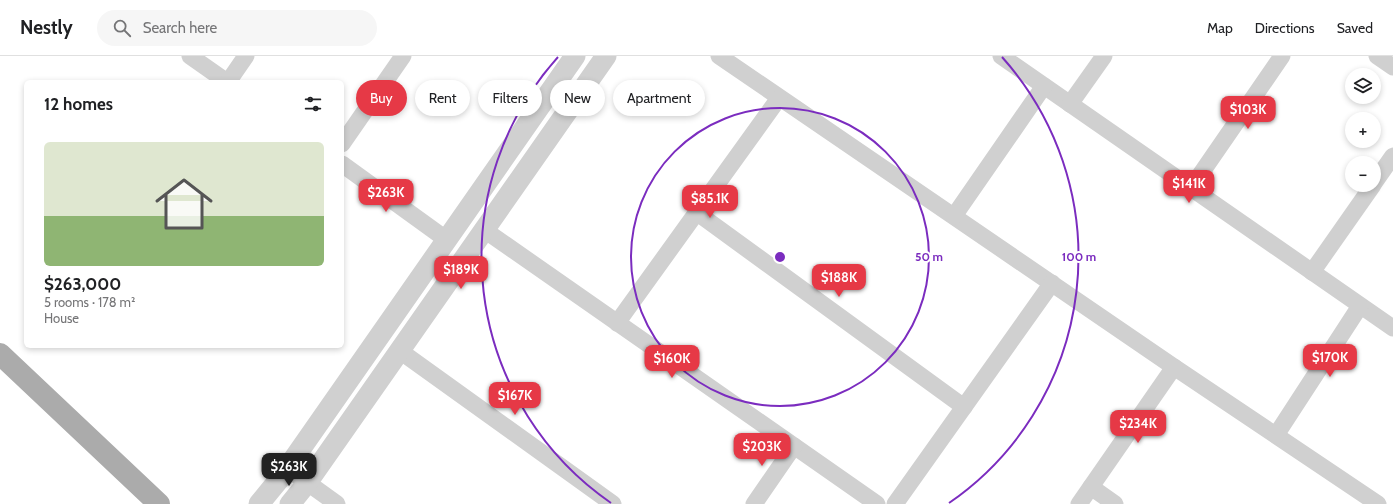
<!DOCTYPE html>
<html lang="en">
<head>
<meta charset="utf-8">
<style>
	body { margin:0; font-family:Cabin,sans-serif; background:#f6f6f6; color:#202124; height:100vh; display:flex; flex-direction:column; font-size:15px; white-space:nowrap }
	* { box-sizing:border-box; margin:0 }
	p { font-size:13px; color:#757577 }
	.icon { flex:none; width:22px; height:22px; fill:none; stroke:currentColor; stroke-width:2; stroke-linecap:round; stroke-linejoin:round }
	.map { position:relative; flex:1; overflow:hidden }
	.drawer { position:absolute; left:24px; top:24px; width:320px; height:268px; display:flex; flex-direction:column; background:#fff; border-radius:6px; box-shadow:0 2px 6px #0003 }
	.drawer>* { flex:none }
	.hud { position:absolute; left:356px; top:24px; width:380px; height:36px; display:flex; gap:8px }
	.controls { position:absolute; left:1345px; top:12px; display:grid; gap:8px }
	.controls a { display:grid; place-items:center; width:36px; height:36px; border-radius:50%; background:#fff; box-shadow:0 2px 6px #0003; font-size:20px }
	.price { position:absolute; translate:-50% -34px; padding:0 9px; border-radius:8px; background:#e63946; color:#fff; font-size:13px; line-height:26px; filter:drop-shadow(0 1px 2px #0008) }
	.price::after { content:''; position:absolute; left:50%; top:24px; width:12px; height:9px; margin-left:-6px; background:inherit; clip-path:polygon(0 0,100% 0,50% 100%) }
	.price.selected { background:#222; color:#fff }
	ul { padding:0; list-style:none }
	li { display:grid; align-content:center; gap:8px; height:212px; padding:0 20px }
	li+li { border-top:1px solid #e0e0e0 }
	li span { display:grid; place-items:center; height:124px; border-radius:6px; color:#555 }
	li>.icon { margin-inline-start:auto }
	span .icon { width:72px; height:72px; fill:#fffc; stroke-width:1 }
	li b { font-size:17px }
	h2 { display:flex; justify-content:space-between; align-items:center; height:48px; padding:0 20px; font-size:17px }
	.tag { padding:0 14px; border-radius:18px; background:#fff; box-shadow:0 2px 6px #0003; font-size:14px; line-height:36px }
	.tag.selected { background:#e63946; color:#fff }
	header { display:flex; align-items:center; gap:24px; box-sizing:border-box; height:56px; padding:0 20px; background:#fff; border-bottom:1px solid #e0e0e0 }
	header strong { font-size:19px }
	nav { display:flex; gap:22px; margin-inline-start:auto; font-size:14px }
	.search { width:280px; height:36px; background:#f6f6f6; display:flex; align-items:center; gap:10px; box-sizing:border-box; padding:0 14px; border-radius:22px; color:#757577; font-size:15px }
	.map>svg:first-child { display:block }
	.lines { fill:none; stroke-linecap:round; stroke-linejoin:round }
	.minor { stroke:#d0d0d0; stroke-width:17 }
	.tertiary { stroke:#d0d0d0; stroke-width:21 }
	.primary { stroke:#ababab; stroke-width:22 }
	.ring { fill:none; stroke:#7b2cbf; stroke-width:2 }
	.centre { fill:#7b2cbf; stroke:#fff; stroke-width:2 }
	.ring-label { font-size:12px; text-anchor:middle; font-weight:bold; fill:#7b2cbf; stroke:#fff; stroke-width:4; stroke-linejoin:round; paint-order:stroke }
</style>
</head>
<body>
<header>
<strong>Nestly</strong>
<div class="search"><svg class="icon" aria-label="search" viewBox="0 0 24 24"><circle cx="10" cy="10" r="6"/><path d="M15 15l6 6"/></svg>Search here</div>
<nav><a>Map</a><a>Directions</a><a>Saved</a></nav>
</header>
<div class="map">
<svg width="1393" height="448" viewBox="0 0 1393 448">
	<rect width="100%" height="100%" fill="#fff"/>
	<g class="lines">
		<g class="minor">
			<path d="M 190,0 L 227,26"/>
			<path d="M 719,0 L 1174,311 L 1378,448"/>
			<path d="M 1001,0 L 1393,272"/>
			<path d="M 1377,0 L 1393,11"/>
			<path d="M 228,26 L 246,0"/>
			<path d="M 1070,48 L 1104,0"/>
			<path d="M 342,88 L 403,0"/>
			<path d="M 342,108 L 447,184"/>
			<path d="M 1374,127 L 1393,100"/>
			<path d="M 1191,132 L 1282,0"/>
			<path d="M 696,156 L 964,351"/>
			<path d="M 954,160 L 1044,30"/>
			<path d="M 483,173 L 877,448"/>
			<path d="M 1312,216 L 1373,129"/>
			<path d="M 617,267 L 779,42"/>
			<path d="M 400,295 L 613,448"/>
			<path d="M 1276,379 L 1360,250"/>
			<path d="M 287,412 L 337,448"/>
			<path d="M 1091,431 L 1115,448"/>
			<path d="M 754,448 L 794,390"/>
			<path d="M 895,448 L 1052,227"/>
			<path d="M 1079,448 L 1174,311"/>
		</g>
		<g class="tertiary">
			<path d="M 259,448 L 281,421 L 575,0"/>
			<path d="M 290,448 L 307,427 L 606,0"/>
		</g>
		<path class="primary" d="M 0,298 L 159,448"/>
	</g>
	<g class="ring">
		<circle cx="780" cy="201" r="149"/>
		<path d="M611 447A299 299 0 0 1 558 1M1002 1A299 299 0 0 1 949 447"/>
	</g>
	<circle cx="780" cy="201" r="6" class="centre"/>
	<g class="ring-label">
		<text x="929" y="205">50 m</text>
		<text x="1079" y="205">100 m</text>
	</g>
</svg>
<div class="controls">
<a><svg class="icon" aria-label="layers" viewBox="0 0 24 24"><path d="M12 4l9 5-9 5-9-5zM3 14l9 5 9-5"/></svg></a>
<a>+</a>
<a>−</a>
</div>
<b class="price" style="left:1248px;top:74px">$103K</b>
<b class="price" style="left:1189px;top:148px">$141K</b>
<b class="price" style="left:386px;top:157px">$263K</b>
<b class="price" style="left:710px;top:163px">$85.1K</b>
<b class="price" style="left:461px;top:234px">$189K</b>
<b class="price" style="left:839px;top:242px">$188K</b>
<b class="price" style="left:1330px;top:322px">$170K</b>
<b class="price" style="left:672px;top:323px">$160K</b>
<b class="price" style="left:515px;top:360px">$167K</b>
<b class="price" style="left:1138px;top:388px">$234K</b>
<b class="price" style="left:762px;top:411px">$203K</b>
<b class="price selected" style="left:289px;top:431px">$263K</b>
<div class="hud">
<a class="tag selected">Buy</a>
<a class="tag">Rent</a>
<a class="tag">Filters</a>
<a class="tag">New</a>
<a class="tag">Apartment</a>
</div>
<section class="drawer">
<h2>12 homes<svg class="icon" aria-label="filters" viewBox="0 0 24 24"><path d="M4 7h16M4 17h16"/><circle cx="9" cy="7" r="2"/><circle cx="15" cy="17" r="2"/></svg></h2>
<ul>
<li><span style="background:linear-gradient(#dfe7d0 60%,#8fb573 0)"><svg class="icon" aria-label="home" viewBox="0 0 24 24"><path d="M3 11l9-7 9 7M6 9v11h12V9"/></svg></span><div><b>$263,000</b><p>5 rooms · 178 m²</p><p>House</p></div></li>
</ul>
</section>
</div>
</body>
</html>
